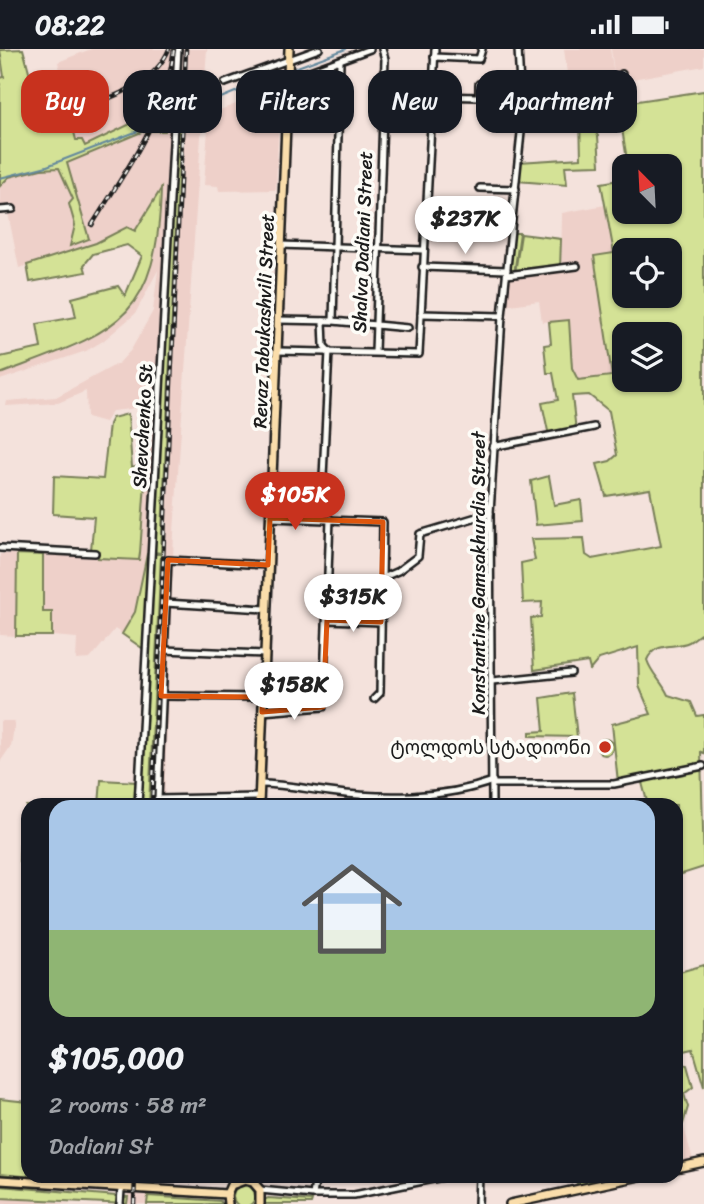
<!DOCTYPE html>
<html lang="en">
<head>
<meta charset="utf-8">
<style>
	body { margin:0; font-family:Sriracha,"Noto Sans Georgian",sans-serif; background:#242831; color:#f1f3f6; height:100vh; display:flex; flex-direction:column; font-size:26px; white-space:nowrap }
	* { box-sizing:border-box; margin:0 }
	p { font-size:23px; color:#9ea1a6 }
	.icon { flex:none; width:38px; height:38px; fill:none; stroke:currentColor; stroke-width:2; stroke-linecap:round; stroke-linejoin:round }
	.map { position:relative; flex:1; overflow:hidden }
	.sheet { position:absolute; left:21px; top:749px; width:662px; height:385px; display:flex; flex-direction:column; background:#171b24; border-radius:21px; box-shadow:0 2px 5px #0004 }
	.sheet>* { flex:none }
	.banner { position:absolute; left:21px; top:21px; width:663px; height:63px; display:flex; gap:14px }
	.needle { width:46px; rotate:336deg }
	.controls { position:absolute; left:612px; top:105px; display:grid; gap:14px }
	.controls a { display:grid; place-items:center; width:70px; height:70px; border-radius:14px; background:#171b24; box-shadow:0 2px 5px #0004; font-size:35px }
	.price { position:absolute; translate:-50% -60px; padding:0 16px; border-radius:24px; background:#fff; color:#222; font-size:23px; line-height:46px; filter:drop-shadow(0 2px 4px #0008) }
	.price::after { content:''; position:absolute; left:50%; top:42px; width:21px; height:16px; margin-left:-10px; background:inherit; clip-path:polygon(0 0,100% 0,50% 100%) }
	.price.current { background:#c8321e; color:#fff }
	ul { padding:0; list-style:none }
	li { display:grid; align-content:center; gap:14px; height:371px; padding:0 28px }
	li+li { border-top:2px solid #363941 }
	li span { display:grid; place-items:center; height:217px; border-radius:21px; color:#555 }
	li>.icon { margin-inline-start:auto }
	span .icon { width:126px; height:126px; fill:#fffc; stroke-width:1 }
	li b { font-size:30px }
	.chip { padding:0 24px; border-radius:21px; background:#171b24; box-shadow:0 2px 5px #0004; font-size:24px; line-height:63px }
	.chip.current { background:#c8321e; color:#fff }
	.status { display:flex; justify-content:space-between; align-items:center; height:49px; padding:0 35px; background:#171b24; direction:ltr }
	.status svg { height:19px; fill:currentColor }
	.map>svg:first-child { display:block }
	.built { fill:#eed0c9; fill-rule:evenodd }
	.green { fill:#d4e296; stroke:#787f59; stroke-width:2; fill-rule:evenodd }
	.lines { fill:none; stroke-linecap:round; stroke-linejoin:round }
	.stream { stroke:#63889d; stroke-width:2 }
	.minor-casing { stroke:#1c1c1c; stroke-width:10 }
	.major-casing { stroke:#1c1c1c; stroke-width:12 }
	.minor { stroke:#fdfcf7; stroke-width:5 }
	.major { stroke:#faddab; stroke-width:7 }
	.rail-casing { stroke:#1c1c1c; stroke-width:4.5 }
	.rail { stroke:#fdfcf7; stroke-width:2; stroke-dasharray:5; stroke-linecap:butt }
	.marked { fill:none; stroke:#de560d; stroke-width:5; stroke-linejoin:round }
	.poi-dot { fill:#c8321e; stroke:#fdfcf7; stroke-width:2.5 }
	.labels { text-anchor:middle; stroke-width:7; stroke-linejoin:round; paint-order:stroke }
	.street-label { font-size:19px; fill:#1c1c1c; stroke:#fdfcf7 }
	.poi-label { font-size:19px; fill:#1c1c1c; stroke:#fdfcf7; text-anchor:end }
</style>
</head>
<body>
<div class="status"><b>08:22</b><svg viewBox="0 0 49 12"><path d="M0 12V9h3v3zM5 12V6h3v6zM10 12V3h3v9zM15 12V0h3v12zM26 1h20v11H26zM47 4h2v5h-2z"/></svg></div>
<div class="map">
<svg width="704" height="1155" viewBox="0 0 704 1155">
	<rect width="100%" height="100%" fill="#f4e2dc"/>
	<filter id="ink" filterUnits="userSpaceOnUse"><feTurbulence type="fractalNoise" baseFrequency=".0143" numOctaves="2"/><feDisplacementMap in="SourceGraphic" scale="14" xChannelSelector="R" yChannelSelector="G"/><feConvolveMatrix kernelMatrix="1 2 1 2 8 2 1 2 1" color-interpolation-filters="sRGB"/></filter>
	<g filter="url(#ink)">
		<g class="built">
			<path d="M 91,0 L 180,0 L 180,63 L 183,0 L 207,0 L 174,483 L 164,756 L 149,756 L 161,506 L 147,505 L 135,563 L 122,585 L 115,580 L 90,610 L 76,611 L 77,589 L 52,587 L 52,564 L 43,563 L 43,506 L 139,511 L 150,351 L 130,360 L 112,362 L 105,373 L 87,368 L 86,342 L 58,354 L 6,357 L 7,352 L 56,348 L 119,314 L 131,301 L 153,262 L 158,221 L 135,265 L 103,292 L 86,302 L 0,331 L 0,325 L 76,297 L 125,266 L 161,142 L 135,183 L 127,178 L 96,194 L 19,219 L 8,164 L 0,165 L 0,137 L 9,128 L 41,120 L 59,119 L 73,150 L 69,155 L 75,176 L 70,196 L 88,190 L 67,114 L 153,80 L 165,65 L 159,68 L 155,64 L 85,97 L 82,91 L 76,91 L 58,13 ZM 180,69 L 161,503 L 155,503 L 177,71 Z"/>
			<path d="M 564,0 L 610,0 L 615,32 L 611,0 L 704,0 L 704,17 L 616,33 L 600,49 L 567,24 Z"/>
			<path d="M 280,39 L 276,141 L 219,142 L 218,137 L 204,136 L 209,65 Z"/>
			<path d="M 605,156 L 614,204 L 594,208 L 612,327 L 578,331 L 572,319 L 569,271 L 542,273 L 539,252 L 503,257 L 507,226 L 561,219 L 562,164 Z"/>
			<path d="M 0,505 L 17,505 L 16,587 L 0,586 Z"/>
			<path d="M 0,672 L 15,672 L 11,697 L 0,713 Z"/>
			<path d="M 683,1075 L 694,1115 L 676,1119 L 676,1077 Z"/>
			<path d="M 129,1127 L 149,1127 L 147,1155 L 127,1155 Z"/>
			<path d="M 0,1149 L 74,1155 L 0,1155 Z"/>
		</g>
		<g class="green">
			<path d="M 23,0 L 33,37 L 61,31 L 76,91 L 82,91 L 85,97 L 155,63 L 159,68 L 166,64 L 165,82 L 144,82 L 67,114 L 89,190 L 70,197 L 75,176 L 69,155 L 73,150 L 59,119 L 41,120 L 9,128 L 0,137 L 0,29 L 4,28 L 0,1 Z"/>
			<path d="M 567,24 L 600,49 L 587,67 L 598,87 L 600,116 L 565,117 L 567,136 L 517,132 L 519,113 L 581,109 L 580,69 L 557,71 Z"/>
			<path d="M 704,42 L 704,583 C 697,586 695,590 689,593 C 674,600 655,592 647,611 C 652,626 662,632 668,646 L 691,653 L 697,667 L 704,666 L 704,704 L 701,703 L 704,818 L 676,827 L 676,756 L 648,756 L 641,730 L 618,734 L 612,675 L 651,665 L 639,637 L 638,598 L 599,610 L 590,621 L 588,613 L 534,621 L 531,569 L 541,568 L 542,553 L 523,554 L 521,514 L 535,511 L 531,490 L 584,489 L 586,506 L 592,510 L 661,497 L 650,440 L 606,447 L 597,415 L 610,412 L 617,406 L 609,362 L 589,346 L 572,347 L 576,382 L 549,387 L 542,354 L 558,351 L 553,324 L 547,324 L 544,296 L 551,295 L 549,273 L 569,271 L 572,319 L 578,331 L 612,327 L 594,207 L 614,204 L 601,134 L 625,130 L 625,163 L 670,163 L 670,117 L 628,117 L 618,55 ZM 625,201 L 670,201 L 670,247 L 625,247 ZM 625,285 L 670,285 L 670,331 L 625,331 Z"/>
			<path d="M 180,69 L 181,71 L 161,504 L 154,503 L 177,70 Z"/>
			<path d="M 161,140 C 157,276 113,282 0,325 L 0,308 L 41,299 L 37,275 L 76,268 L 72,249 L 118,237 L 125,247 L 142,207 L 127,196 L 93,205 L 84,216 L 86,223 L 30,233 L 27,216 L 96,194 L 127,178 L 135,182 Z"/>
			<path d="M 511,184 L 520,184 L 514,225 L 507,226 Z"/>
			<path d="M 521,185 L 561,190 L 560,219 L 515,224 Z"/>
			<path d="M 128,365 L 132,418 L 146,419 L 140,504 L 139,511 L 98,509 L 99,502 L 91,501 L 94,468 L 53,465 L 54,427 L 103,430 L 109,375 L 112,369 Z"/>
			<path d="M 549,427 L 554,456 L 581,451 L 583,472 L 536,476 L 531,432 Z"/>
			<path d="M 17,505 L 43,506 L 43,563 L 52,563 L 52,587 L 16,587 Z"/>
			<path d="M 147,505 L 161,505 L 149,756 L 138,756 L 149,604 L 122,585 L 135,563 Z"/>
			<path d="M 572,644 L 577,688 L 530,687 L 530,683 L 544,682 L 541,649 Z"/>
			<circle cx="605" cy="698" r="8"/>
			<path d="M 101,731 L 137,733 L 135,756 L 99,756 Z"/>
			<path d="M 26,757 L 28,757 L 28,813 L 19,812 L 21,775 L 25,774 Z"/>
			<path d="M 704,916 L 704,1038 L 693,1000 L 676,1004 L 676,924 Z"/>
			<path d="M 680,1014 L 687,1016 L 693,1038 L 684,1045 L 688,1058 L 683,1075 L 676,1077 L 676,1015 Z"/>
			<path d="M 0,1050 L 28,1053 L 28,1127 L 119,1127 L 119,1131 L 115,1135 L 0,1125 Z"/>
			<path d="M 572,1127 L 640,1127 L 581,1140 Z"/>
			<circle cx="244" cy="1147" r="11"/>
			<path d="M 0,1137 L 128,1148 L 127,1155 L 0,1149 Z"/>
			<path d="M 148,1147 L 220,1152 L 222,1155 L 147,1155 Z"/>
			<path d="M 268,1149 L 312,1152 L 311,1155 L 264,1155 L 264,1151 Z"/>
		</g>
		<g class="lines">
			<g class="stream">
				<path d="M 292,20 L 346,0"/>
				<path d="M 187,63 L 279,25"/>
				<path d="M 0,129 L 47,117 L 164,72"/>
			</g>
			<g class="minor-casing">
				<g id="minor">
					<path d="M 434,8 L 479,10 L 482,0"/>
					<path d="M 288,30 L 370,0"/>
					<path d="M 225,34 L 319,0"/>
					<path d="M 432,47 L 479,48 L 479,35"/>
					<path d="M 522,74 L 587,67 L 622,25"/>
					<path d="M 480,139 L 516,140"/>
					<path d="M 0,161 L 13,160"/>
					<path d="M 281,196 L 423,201"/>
					<path d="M 422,218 L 507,221"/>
					<path d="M 507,226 L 577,217"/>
					<path d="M 421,265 L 502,267"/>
					<path d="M 278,271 L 333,272 L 408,279"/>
					<path d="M 333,272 L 340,12"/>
					<path d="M 277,302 L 419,305 L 435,0"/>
					<path d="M 375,303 L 385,10 L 382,0"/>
					<path d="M 492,398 L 594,378"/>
					<path d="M 270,469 L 383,473 L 380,644 L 374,650"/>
					<path d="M 321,470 L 329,302 L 324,297 L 323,272"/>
					<path d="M 0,499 L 95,504"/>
					<path d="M 382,529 L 398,522 L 418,507 L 420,485 L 490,464"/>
					<path d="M 165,554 L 266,560"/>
					<path d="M 327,571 L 381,573"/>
					<path d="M 163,601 L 265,605"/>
					<path d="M 492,632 L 571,624"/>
					<path d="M 161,647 L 263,648"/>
					<path d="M 262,663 L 323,658 L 330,470"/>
					<path d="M 260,735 C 284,735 306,740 330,743 C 382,750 443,750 493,732"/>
					<path d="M 493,735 L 614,735 L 703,717"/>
					<path d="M 157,750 L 259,748"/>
					<path d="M 158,750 L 168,511 L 268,516"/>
					<path d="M 138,756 L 178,0"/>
					<path d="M 492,756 L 490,464 L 502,267 L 522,74 L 518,0"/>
					<path d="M 260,1141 L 313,1146 L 354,1146 L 448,1127"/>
					<path d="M 313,1146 L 316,1127"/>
					<path d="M 120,1155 L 122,1127"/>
					<path d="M 478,1155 L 479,1127"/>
				</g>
			</g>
			<g class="major-casing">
				<g id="major">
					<path d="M 259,756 L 289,0"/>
					<path d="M 676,1119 L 704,1113"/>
					<path d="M 0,1131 L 227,1145"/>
					<path d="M 228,1155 L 227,1145 L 231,1136 L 245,1131 L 253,1133 L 260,1141 L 260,1155"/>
					<path d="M 510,1155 L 640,1127"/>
				</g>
			</g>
			<use href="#minor" class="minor"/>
			<use href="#major" class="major"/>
			<g class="rail-casing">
				<g id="rail">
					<path d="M 70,64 C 105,50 153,39 169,0"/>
					<path d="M 92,176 C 128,117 165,71 174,0"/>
					<path d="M 152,756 L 186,0"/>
					<path d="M 134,1155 L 135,1127"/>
				</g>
			</g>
			<use href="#rail" class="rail"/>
		</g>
	</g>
	<path class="marked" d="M 270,469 L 383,473 L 381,573 L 327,571 L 323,658 L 262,663 L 263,648 L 161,647 L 168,511 L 268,516 Z"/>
	<circle class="poi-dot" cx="605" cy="698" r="7"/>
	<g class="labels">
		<g class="street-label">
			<text transform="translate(362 193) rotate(-88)" y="7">Shalva Dadiani Street</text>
			<text transform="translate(263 272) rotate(-88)" y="7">Revaz Tabukashvili Street</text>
			<text transform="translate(142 377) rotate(-87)" y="7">Shevchenko St</text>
			<text transform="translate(478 524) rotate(-90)" y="7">Konstantine Gamsakhurdia Street</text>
		</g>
		<g class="poi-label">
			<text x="591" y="705">ტოლდოს სტადიონი</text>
		</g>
	</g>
</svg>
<div class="controls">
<a><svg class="needle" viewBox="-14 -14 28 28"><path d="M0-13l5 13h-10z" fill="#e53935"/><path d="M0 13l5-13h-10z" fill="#9ea1a6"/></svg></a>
<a><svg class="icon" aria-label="locate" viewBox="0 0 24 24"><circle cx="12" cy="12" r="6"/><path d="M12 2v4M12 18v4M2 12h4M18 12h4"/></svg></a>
<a><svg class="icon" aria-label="layers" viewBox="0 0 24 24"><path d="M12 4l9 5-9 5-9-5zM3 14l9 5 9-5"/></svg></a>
</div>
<b class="price" style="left:465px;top:207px">$237K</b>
<b class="price current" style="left:295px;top:483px">$105K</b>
<b class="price" style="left:353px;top:585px">$315K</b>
<b class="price" style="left:294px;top:673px">$158K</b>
<div class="banner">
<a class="chip current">Buy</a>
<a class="chip">Rent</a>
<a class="chip">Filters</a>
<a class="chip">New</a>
<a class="chip">Apartment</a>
</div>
<section class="sheet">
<ul>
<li><span style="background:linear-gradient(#a9c7e8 60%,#8fb573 0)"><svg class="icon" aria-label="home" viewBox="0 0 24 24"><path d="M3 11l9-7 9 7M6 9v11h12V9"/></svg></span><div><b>$105,000</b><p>2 rooms · 58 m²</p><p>Dadiani St</p></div></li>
</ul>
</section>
</div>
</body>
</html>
